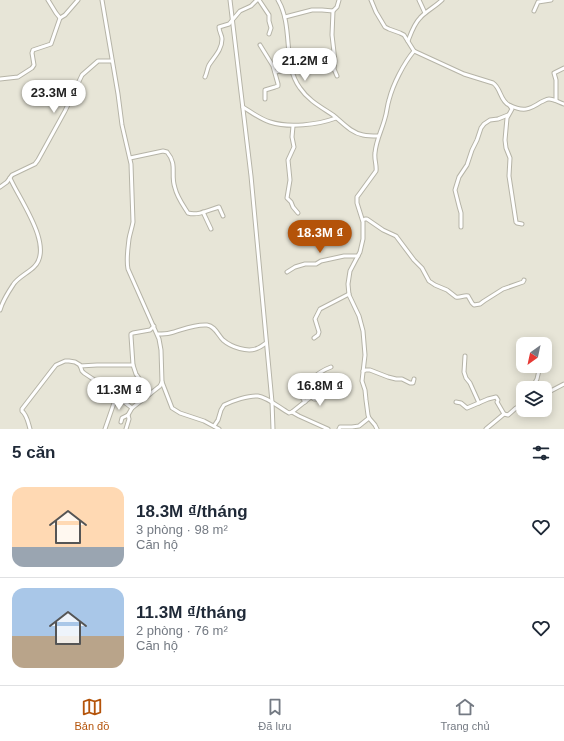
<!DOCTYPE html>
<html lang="vi">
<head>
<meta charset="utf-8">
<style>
	body { margin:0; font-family:Helvetica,sans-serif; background:#f2f2f3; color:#1f2937; height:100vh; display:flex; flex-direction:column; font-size:15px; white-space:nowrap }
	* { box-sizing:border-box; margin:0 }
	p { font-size:13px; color:#747a83 }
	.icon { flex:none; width:22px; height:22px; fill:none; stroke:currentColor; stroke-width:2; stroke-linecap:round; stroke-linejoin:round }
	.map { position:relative; height:429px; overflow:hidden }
	.details { display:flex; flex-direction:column; background:#fff; flex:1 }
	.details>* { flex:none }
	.needle { width:26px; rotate:213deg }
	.fabs { position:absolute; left:516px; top:337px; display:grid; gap:8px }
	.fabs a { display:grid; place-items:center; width:36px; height:36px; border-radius:8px; background:#fff; box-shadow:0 2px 10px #0003; font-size:20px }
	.price { position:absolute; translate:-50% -34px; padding:0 9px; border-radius:14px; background:#fff; color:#222; font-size:13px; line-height:26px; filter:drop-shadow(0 1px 2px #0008) }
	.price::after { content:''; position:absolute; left:50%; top:24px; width:12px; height:9px; margin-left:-6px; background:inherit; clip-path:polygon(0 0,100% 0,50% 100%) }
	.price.selected { background:#b45309; color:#fff }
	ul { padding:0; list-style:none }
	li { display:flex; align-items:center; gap:12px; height:100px; padding:0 12px }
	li+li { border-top:1px solid #e0e1e3 }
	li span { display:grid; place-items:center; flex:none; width:112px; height:80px; border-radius:12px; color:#555 }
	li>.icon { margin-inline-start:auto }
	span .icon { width:48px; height:48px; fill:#fffc; stroke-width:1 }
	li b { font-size:17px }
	h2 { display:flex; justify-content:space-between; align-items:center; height:48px; padding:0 12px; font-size:17px }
	.menu { display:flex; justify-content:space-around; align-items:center; height:56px; border-top:1px solid #e0e1e3; background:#fff; font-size:11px; color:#747a83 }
	.menu a { display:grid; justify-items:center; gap:2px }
	.menu .selected { color:#b45309 }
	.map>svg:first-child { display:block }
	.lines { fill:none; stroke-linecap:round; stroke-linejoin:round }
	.minor-casing { stroke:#b6b4a7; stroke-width:5 }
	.minor { stroke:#fff; stroke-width:3 }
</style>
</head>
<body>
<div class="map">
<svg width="564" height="429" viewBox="0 0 564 429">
	<rect width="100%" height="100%" fill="#e7e5d7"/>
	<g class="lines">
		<g class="minor-casing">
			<g id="minor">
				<path d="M 48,0 L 56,13 L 60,18"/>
				<path d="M 102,0 L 118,94 L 122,125 L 131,164 L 133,222 C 132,228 130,233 129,239 C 128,248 126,260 128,269 L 159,339 L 161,350 L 162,382 L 172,408 L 180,413 L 204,421 L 219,429"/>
				<path d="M 230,0 L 251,176 L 272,402 L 273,429"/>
				<path d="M 259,0 L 269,15 L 269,21 L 271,28 L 269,34"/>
				<path d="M 278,0 C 294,27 282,64 300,88 C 308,100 321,107 333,115 C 342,122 351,133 363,135 C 368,136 373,136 378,136"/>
				<path d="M 371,0 L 376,12 L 385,27 L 389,29 L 400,33 L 404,35 L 414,51 L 464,74 L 493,83 C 501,88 500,101 509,105 C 523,112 529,110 541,102 C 544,101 546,99 549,99 C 554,99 560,103 564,104"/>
				<path d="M 419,0 L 425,13"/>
				<path d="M 333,11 L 332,35 L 335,61 L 334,69 L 337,76"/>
				<path d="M 534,11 L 538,2 L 551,0"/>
				<path d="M 285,17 L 312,10 L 322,10 L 333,11 L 337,7 L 339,0"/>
				<path d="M 408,41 C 411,33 414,24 420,18 C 426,11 435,7 442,0"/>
				<path d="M 260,45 L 273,66 L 278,84 L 278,86 L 275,87 L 265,90 L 265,99"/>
				<path d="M 275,72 L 292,69"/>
				<path d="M 205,77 C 207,73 207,69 209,65 C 214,57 222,50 222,39 C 222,35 219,32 219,27 L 229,24 L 240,11 L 251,6 L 257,0"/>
				<path d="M 0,79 L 18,77 L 32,68 L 34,65 L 32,53 L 33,50 L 51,44 L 60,18 L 65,15 L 78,0"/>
				<path d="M 555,100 L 556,100 L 556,80 L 554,73 L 564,68"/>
				<path d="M 510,106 L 512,109 L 507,118 L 505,140 L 506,148 L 510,158 L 509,176 L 516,222 L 517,223 L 522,224"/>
				<path d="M 243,107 C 251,112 260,119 270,122 C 289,128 317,125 336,118"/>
				<path d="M 293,126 L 292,137 L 294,147 L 288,160 L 290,180 L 287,198 L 291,202 L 293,207 L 298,213"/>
				<path d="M 130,158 L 163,151 L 167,152 C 178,165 170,174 175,188 C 177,197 183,205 188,213 C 198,216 209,210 219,207 L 223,216"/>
				<path d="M 0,187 L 7,182 L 12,175 L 35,164 L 38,160 L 65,111 L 82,75 L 98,61 L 112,61"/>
				<path d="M 203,212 L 211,229"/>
				<path d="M 363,220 L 365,219 L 367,219 L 383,230 L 396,236 L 414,260 L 422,268 L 429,281 L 435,285 L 447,290 L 456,297 C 460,298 464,295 468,296 L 472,303 L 474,305 L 480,304 L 484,301 L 503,289 L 523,282 L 524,280"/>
				<path d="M 461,227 L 461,213 L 459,206 L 455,190 L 459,177 L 467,165 L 472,150 L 477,140 L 481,128 L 484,124 L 490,120 L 498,119 L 508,115"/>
				<path d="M 287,272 L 295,267 L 305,264 L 316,264 L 321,261 L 344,256 L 358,256"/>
				<path d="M 0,310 C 2,303 9,291 13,285 C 17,278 28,273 34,267 C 55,247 19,199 10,178"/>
				<path d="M 158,334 C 162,334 166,334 170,333 C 182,330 194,324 207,325 C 215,326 218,335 223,340 C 231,347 248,353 258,348 C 261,347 263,345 266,343"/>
				<path d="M 314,338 L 318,335 L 319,332 L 315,319 L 320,309 L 349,294"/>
				<path d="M 465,356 L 464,372 L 466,378 L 470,383 L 479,403"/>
				<path d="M 80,366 L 97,365 L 133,365"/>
				<path d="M 363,371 L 366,370 L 370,370 L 388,377 L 396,379 L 402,379 L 410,383 L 413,383 L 414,379"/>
				<path d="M 532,388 L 537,379 L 540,366"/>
				<path d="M 150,394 L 136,374 L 133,365 L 131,336 L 131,334 L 133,333 L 150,330 L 154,326"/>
				<path d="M 545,394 L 564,384"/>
				<path d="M 523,401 L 523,402"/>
				<path d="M 305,402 L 300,394 C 304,385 306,385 312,379 C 318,373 323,370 331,367"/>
				<path d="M 456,402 L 461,403 L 467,408 L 488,399 L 496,397 L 498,400 L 497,402 L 504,414"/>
				<path d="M 292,412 L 307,400 L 311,397 L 314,399 L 318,399 C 327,392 331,380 344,386"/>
				<path d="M 121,422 L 122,418 L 128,415 L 132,408"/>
				<path d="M 214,426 L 218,420 L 221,410 L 224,405 C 232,401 249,395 258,396 C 267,397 280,408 289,413 L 292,412 L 299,416 L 328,429"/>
				<path d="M 30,429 C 28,422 27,415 22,411 L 22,409 L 52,370 L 56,365 L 65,361 L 69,361 L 75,362 L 80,365 L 82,371 L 84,373 L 102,385 L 132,408 L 160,386 L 162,382"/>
				<path d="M 105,429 L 114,403 L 117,397"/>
				<path d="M 126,429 L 129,419 L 128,415"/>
				<path d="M 339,429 L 340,427 L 352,427 L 359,426 L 369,418"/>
				<path d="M 377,429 L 375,425 L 369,418 L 368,415 L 366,400 L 365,390 L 362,381 L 365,355 L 363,331 L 359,316 L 349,295 L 348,284 L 350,271 L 360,252 L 363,239 L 363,222 L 357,203 L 357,197 L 360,193 L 376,171 C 377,166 374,159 375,153 C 376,140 382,130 385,118 C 387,112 387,106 389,100 C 393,84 404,63 414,51"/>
				<path d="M 486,429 L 504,414 L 508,415 L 516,408 L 523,405"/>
			</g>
		</g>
		<use href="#minor" class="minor"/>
	</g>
</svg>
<div class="fabs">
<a><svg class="needle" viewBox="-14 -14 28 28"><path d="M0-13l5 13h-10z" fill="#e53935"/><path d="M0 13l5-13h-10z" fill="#747a83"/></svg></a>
<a><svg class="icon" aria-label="layers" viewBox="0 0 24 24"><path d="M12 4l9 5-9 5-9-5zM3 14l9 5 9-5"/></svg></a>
</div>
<b class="price" style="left:305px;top:82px">21.2M ₫</b>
<b class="price" style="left:54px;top:114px">23.3M ₫</b>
<b class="price selected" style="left:320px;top:254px">18.3M ₫</b>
<b class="price" style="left:320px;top:407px">16.8M ₫</b>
<b class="price" style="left:119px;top:411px">11.3M ₫</b>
</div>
<section class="details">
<h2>5 căn<svg class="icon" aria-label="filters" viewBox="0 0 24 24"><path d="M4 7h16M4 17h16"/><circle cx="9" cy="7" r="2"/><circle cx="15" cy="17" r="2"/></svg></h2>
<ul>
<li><span style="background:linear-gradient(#ffd9b3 75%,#9aa5b1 0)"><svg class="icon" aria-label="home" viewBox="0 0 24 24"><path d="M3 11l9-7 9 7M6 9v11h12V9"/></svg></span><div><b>18.3M ₫/tháng</b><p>3 phòng · 98 m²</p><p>Căn hộ</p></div><svg class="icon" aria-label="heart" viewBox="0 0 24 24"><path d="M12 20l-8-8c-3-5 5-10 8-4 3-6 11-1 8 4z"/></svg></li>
<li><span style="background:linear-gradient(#a9c7e8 60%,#b9a48a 0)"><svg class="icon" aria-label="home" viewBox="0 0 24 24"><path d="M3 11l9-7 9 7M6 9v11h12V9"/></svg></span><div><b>11.3M ₫/tháng</b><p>2 phòng · 76 m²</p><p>Căn hộ</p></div><svg class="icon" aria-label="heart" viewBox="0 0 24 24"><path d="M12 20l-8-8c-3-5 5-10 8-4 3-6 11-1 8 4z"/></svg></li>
</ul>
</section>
<nav class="menu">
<a class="selected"><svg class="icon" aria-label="map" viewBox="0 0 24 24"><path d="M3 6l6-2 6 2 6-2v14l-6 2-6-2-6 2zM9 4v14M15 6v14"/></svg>Bản đồ</a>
<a><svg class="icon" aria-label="saved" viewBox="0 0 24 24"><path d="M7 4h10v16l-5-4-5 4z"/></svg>Đã lưu</a>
<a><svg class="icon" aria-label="home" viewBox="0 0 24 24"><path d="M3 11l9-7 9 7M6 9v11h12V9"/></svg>Trang chủ</a>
</nav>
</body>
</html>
